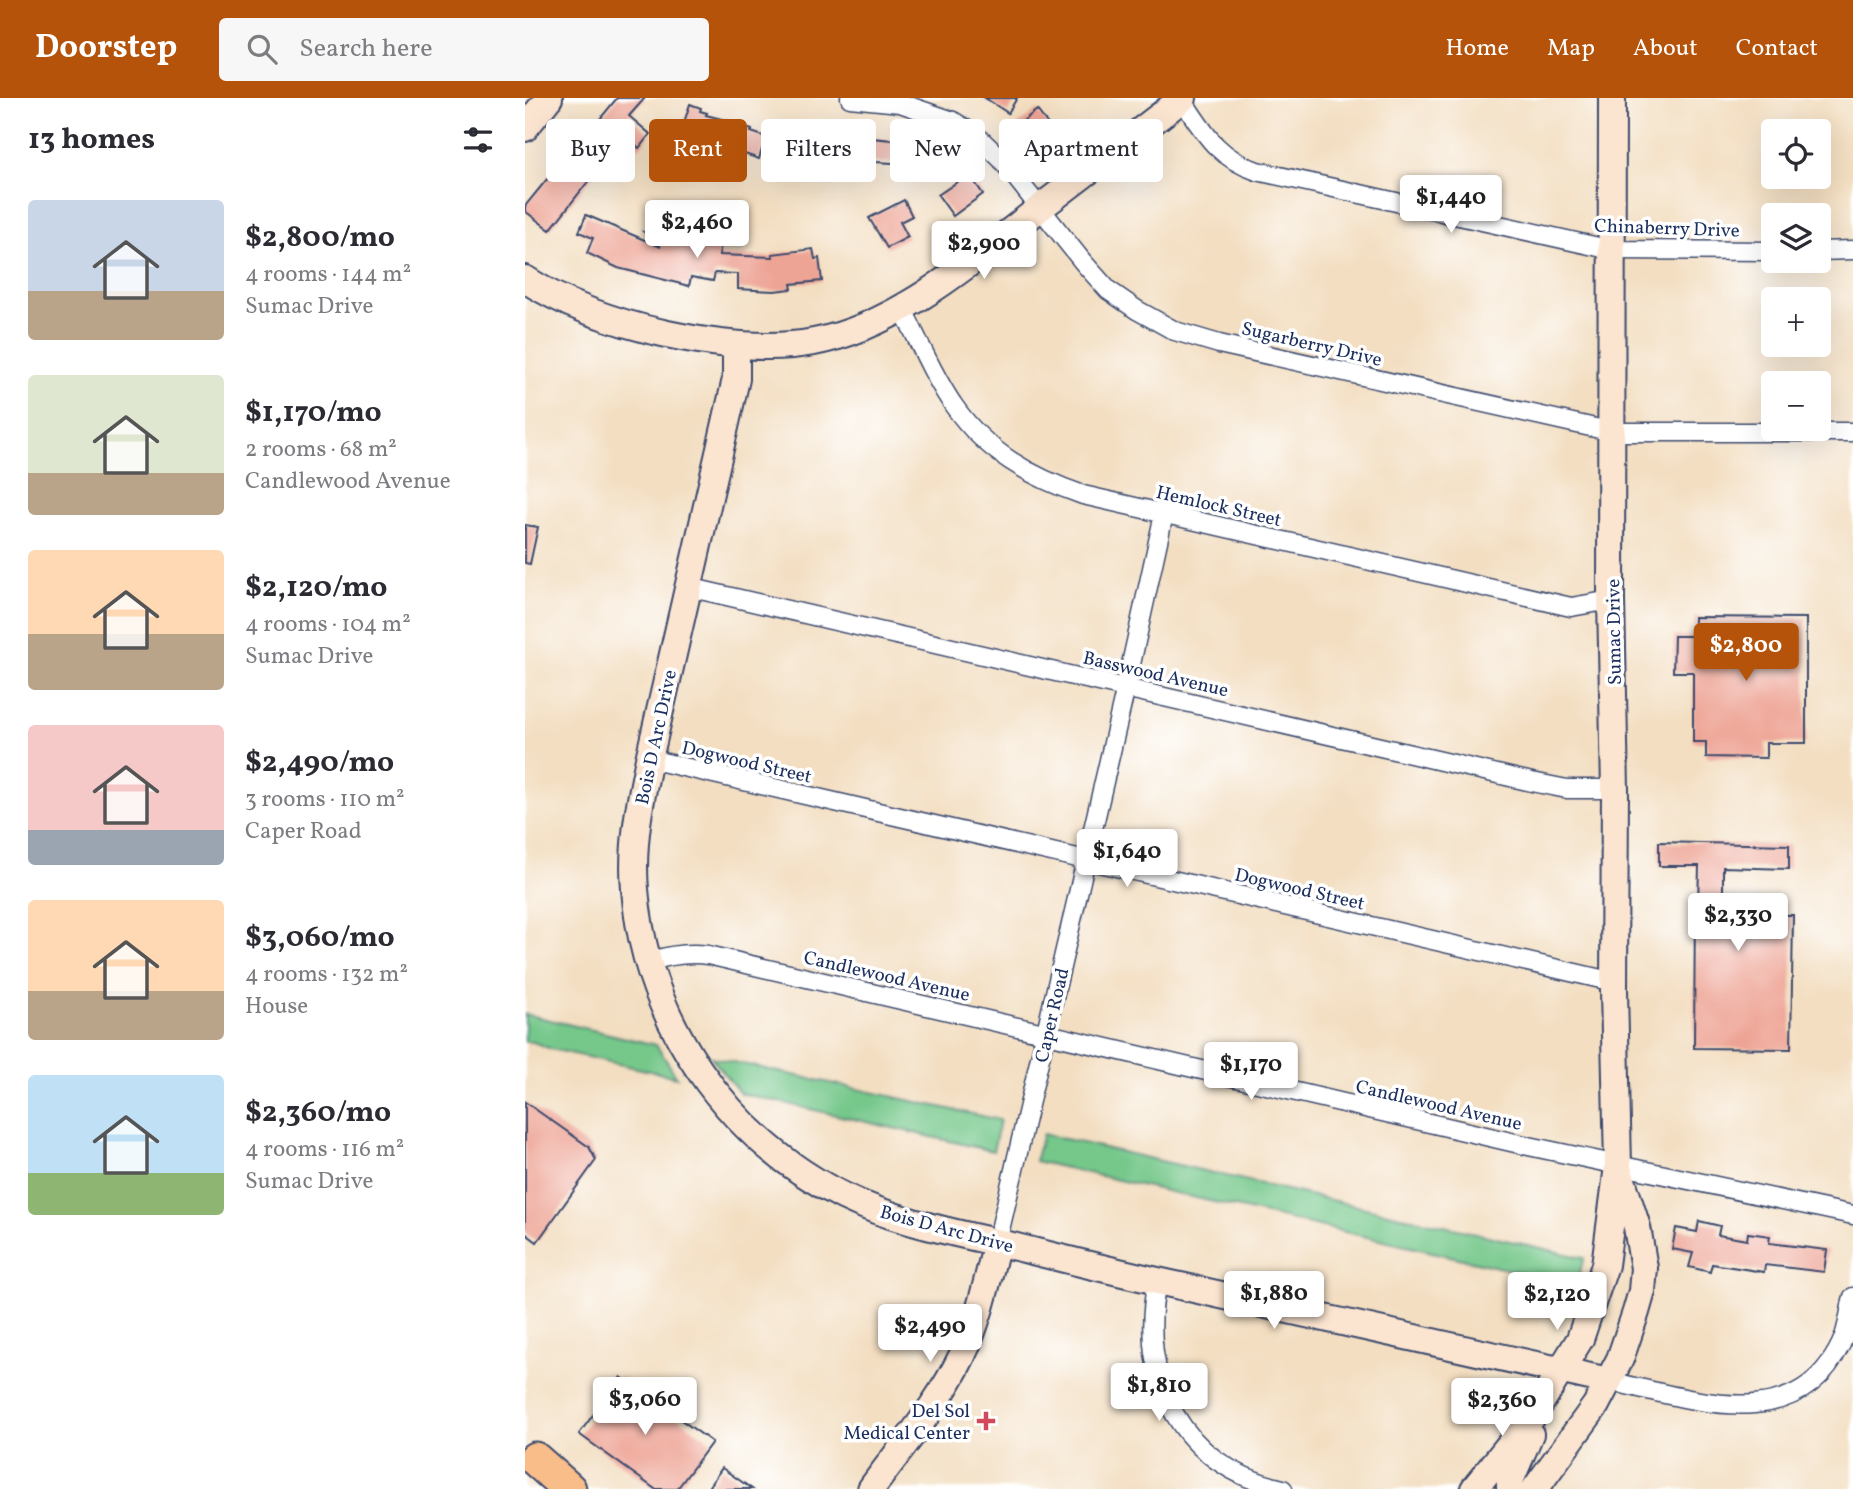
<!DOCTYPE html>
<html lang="en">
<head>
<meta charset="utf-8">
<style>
	body { margin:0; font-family:Vollkorn,serif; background:#f7f7f7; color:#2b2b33; height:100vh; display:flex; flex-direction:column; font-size:26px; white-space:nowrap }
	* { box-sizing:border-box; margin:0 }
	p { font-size:23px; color:#7c7c81 }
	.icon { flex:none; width:38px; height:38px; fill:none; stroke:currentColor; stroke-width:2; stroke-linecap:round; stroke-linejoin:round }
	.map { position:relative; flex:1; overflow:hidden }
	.side { display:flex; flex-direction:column; background:#fff; width:525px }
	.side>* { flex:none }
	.guide { position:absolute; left:21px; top:21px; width:665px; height:63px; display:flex; gap:14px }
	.fabs { position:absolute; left:1236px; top:21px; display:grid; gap:14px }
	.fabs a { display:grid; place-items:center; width:70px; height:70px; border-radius:7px; background:#fff; box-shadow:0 7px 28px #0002; font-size:35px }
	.price { position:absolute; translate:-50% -60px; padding:0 16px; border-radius:7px; background:#fff; color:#222; font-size:23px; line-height:46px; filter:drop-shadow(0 2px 4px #0008) }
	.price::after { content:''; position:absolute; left:50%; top:42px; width:21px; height:16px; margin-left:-10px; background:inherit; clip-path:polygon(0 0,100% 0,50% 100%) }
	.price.current { background:#b45309; color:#fff }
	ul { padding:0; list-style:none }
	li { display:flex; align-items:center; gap:21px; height:175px; padding:0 28px }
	li span { display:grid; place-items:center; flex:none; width:196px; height:140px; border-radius:7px; color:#555 }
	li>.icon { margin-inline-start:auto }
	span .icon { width:84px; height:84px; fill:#fffc; stroke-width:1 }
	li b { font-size:30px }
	h2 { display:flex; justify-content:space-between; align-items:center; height:84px; padding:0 28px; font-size:30px }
	.pill { padding:0 24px; border-radius:7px; background:#fff; box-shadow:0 7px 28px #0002; font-size:24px; line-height:63px }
	.pill.current { background:#b45309; color:#fff }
	header { display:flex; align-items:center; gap:42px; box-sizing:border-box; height:98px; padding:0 35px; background:#b45309; color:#fff }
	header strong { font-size:33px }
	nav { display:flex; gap:38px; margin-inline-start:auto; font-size:24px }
	.search { width:490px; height:63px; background:#f7f7f7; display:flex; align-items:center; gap:18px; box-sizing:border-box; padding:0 24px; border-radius:7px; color:#7c7c81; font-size:26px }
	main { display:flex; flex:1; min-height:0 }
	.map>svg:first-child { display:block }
	.green { fill:#74c78a; stroke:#487b74; stroke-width:2 }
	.building { fill:#eea495 }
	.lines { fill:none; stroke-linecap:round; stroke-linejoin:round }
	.street-casing { stroke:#3b496d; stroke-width:21 }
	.secondary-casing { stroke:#3b496d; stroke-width:30 }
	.highway-casing { stroke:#3b496d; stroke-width:37 }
	.street { stroke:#fff; stroke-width:18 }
	.secondary { stroke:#fce5d0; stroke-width:26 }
	.highway { stroke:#f8bd89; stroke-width:33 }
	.poi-dot { fill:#d1495b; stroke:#fff; stroke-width:2.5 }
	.labels { text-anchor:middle; stroke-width:7; stroke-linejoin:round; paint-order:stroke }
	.street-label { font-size:19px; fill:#1b2f5e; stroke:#fff }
	.poi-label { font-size:19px; fill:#1b2f5e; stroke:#fff; text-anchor:end }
</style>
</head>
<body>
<header>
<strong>Doorstep</strong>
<div class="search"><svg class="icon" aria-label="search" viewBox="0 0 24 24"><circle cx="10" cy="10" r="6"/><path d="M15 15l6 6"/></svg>Search here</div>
<nav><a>Home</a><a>Map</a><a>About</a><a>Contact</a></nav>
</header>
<main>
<section class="side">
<h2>13 homes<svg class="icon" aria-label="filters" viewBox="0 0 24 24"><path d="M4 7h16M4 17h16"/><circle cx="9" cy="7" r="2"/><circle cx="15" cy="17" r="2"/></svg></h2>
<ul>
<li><span style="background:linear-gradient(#c9d6e8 65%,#b9a48a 0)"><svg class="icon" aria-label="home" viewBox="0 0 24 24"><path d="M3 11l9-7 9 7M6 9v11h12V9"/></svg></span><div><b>$2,800/mo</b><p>4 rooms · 144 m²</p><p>Sumac Drive</p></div></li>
<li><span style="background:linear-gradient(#dfe7d0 70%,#b9a48a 0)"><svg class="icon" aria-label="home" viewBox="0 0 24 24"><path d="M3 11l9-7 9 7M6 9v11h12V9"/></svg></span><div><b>$1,170/mo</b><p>2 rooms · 68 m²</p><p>Candlewood Avenue</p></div></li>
<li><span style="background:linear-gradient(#ffd9b3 60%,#b9a48a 0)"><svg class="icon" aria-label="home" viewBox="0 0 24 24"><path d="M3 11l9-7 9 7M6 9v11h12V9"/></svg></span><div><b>$2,120/mo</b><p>4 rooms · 104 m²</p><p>Sumac Drive</p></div></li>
<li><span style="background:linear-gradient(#f6c9c9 75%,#9aa5b1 0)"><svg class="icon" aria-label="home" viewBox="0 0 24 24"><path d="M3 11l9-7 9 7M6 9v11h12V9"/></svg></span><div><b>$2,490/mo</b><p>3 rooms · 110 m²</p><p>Caper Road</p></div></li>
<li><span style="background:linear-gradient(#ffd9b3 65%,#b9a48a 0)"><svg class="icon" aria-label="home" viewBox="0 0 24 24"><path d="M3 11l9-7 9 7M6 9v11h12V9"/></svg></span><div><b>$3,060/mo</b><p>4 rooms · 132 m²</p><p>House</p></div></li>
<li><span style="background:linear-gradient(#bfe0f5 70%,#8fb573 0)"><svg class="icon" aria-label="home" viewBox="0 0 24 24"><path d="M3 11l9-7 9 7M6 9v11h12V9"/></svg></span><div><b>$2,360/mo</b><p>4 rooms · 116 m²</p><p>Sumac Drive</p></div></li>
</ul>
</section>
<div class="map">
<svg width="1328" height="1391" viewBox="0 0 1328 1391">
	<rect width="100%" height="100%" fill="#fff"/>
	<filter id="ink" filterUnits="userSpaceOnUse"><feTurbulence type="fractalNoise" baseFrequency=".0143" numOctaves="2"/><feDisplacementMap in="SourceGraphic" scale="14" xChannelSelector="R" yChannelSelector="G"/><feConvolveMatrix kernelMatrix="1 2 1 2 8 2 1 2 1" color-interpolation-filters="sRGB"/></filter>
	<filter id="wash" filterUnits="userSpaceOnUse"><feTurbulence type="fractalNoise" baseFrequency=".00686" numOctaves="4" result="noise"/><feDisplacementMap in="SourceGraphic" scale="28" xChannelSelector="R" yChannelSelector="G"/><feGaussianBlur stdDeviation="1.57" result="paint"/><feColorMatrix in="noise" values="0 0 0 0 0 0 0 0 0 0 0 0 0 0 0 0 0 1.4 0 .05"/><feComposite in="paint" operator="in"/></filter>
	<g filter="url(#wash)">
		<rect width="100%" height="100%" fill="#f3dec1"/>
		<g class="green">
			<path d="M 0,916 L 131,947 L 152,979 L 26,951 L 8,944 L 0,944 Z"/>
			<path d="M 186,959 L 475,1022 L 468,1053 L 215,995 Z"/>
			<path d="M 518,1036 L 1059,1160 L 1051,1187 L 510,1063 Z"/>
		</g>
		<g id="blocks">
			<g class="building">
				<path d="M 92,0 L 120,0 L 104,18 L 125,36 L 114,50 L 97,36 L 73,65 L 76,67 L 25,132 L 0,113 L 0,108 L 36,64 L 47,74 L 66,50 L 57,43 Z"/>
				<path d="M 460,0 L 492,0 L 483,15 Z"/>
				<path d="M 165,6 L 176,10 L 175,13 L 182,15 L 181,17 L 220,27 L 219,29 L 227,32 L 226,34 L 256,44 L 258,33 L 265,32 L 305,38 L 312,38 L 313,35 L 326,36 L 326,38 L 388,44 L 385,66 L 314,62 L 237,51 L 234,61 L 156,34 Z"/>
				<path d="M 512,12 L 534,41 L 516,55 L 493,27 Z"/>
				<path d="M 444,76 L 458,96 L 428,118 L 413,97 Z"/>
				<path d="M 379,102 L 387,118 L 375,124 L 383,139 L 362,150 L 344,120 Z"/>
				<path d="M 61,117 L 136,149 L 119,134 L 152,141 L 153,137 L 196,146 L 194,157 L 248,159 L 247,156 L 288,151 L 290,161 L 294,160 L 297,183 L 266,186 L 267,191 L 249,193 L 213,191 L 213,176 L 190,175 L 188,183 L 166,179 L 164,188 L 93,170 L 62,155 L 68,140 L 54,134 Z"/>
				<path d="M 0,427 L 13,429 L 5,466 L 0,465 Z"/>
				<path d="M 1169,519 L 1281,520 L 1281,645 L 1241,645 L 1241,660 L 1181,659 L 1181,644 L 1168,644 L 1168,574 L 1148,574 L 1149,538 L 1169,538 Z"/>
				<path d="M 1134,744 L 1264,747 L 1264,771 L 1198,769 L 1198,816 L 1268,817 L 1266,951 L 1169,950 L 1170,808 L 1173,808 L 1174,768 L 1134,768 Z"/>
				<path d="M 0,1004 L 64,1049 L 71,1062 L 12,1144 L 0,1135 Z"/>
				<path d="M 1174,1123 L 1195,1128 L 1193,1137 L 1222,1142 L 1223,1135 L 1245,1138 L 1244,1145 L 1302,1152 L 1299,1174 L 1240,1167 L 1239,1174 L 1187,1166 L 1185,1174 L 1164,1169 L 1168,1155 L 1147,1151 L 1151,1130 L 1172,1134 Z"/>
				<path d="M 96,1279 L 187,1344 L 152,1391 L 130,1391 L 54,1336 Z"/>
				<path d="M 197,1370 L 227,1391 L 182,1391 Z"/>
			</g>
		</g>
	</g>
	<g filter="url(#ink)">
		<use href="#blocks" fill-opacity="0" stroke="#3b496d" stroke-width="2"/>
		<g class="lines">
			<g class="street-casing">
				<g id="street">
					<path d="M 325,0 L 375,5 L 428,23 L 452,38 L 476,61 L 558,164 L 583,192 L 612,212 L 650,233 L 694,246 L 1088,334 L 1328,334"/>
					<path d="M 656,0 C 679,34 691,59 732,73 L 1087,152 L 1248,153"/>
					<path d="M 1293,153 L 1328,152"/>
					<path d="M 376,208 C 392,239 409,280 429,308 C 461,354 506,379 558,397 L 1046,509 L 1086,502"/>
					<path d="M 163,489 L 1007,684 L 1042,691 L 1090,691"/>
					<path d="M 124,661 L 1089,884"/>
					<path d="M 123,864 C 144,857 162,854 183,857 L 999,1047 L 1328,1117"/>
					<path d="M 472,1145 L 601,589 L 639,416"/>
					<path d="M 632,1183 C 612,1282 656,1368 758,1391"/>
					<path d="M 1083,1283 C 1162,1299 1270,1342 1316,1246 C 1323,1232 1324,1214 1328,1199"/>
				</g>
			</g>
			<g class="secondary-casing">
				<g id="secondary">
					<path d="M 0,30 L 24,0"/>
					<path d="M 0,181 C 43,209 92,225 142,236 C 189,246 241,253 289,244 C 374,228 449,161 515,110 C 563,73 611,37 658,0"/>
					<path d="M 211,247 L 211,281 L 124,661 C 115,704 106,747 110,791 C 120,922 202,1040 318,1098 C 367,1122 422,1133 475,1145 C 536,1160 598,1176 660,1189 C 801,1221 942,1253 1083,1283"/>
					<path d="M 346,1391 C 377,1348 414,1306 437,1258 C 454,1222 462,1183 472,1145"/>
					<path d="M 949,1391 L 1007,1319 L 1055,1241 L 1080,1167 L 1093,1068 L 1089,892 L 1090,691 L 1086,502 L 1087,0"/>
					<path d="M 985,1391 L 985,1383 L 1005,1336"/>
					<path d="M 1010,1391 L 1071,1307 L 1095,1261 L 1111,1214 L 1117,1193 L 1119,1170 L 1112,1129 L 1095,1076"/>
				</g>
			</g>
			<g class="highway-casing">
				<path id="highway" d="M 10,1361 L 44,1391"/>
			</g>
			<use href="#street" class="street"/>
			<use href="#secondary" class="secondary"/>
			<use href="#highway" class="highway"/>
		</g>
	</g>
	<path class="poi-dot" d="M457.5 1312.5h7v7h7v7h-7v7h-7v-7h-7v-7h7z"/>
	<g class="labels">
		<g class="street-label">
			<text transform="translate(1142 129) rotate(2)" y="7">Chinaberry Drive</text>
			<text transform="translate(787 245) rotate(13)" y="7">Sugarberry Drive</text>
			<text transform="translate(694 407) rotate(13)" y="7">Hemlock Street</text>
			<text transform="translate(1088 534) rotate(-91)" y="7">Sumac Drive</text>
			<text transform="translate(631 575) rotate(13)" y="7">Basswood Avenue</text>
			<text transform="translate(130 639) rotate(-78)" y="7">Bois D Arc Drive</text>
			<text transform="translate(222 663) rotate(13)" y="7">Dogwood Street</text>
			<text transform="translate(775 790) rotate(13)" y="7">Dogwood Street</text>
			<text transform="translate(362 877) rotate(13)" y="7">Candlewood Avenue</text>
			<text transform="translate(526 917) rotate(-77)" y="7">Caper Road</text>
			<text transform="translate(914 1006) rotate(13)" y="7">Candlewood Avenue</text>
			<text transform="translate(422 1130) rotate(15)" y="7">Bois D Arc Drive</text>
		</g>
		<g class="poi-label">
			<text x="445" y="1319">Del Sol<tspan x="445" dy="22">Medical Center</tspan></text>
		</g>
	</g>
</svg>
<div class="fabs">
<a><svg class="icon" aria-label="locate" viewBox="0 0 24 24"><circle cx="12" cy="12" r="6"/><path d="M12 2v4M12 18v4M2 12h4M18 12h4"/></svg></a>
<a><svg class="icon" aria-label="layers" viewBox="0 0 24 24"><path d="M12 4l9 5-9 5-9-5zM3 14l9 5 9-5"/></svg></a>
<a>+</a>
<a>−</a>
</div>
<b class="price" style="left:926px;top:137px">$1,440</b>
<b class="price" style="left:172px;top:162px">$2,460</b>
<b class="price" style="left:459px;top:183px">$2,900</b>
<b class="price current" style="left:1221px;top:585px">$2,800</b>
<b class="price" style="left:602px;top:791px">$1,640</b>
<b class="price" style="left:1213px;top:855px">$2,330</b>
<b class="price" style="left:726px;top:1004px">$1,170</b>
<b class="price" style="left:749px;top:1233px">$1,880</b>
<b class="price" style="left:1032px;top:1234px">$2,120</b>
<b class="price" style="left:405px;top:1266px">$2,490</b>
<b class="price" style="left:634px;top:1325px">$1,810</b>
<b class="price" style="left:120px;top:1339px">$3,060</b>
<b class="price" style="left:977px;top:1340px">$2,360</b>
<div class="guide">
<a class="pill">Buy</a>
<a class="pill current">Rent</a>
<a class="pill">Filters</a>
<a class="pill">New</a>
<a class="pill">Apartment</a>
</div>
</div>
</main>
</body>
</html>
